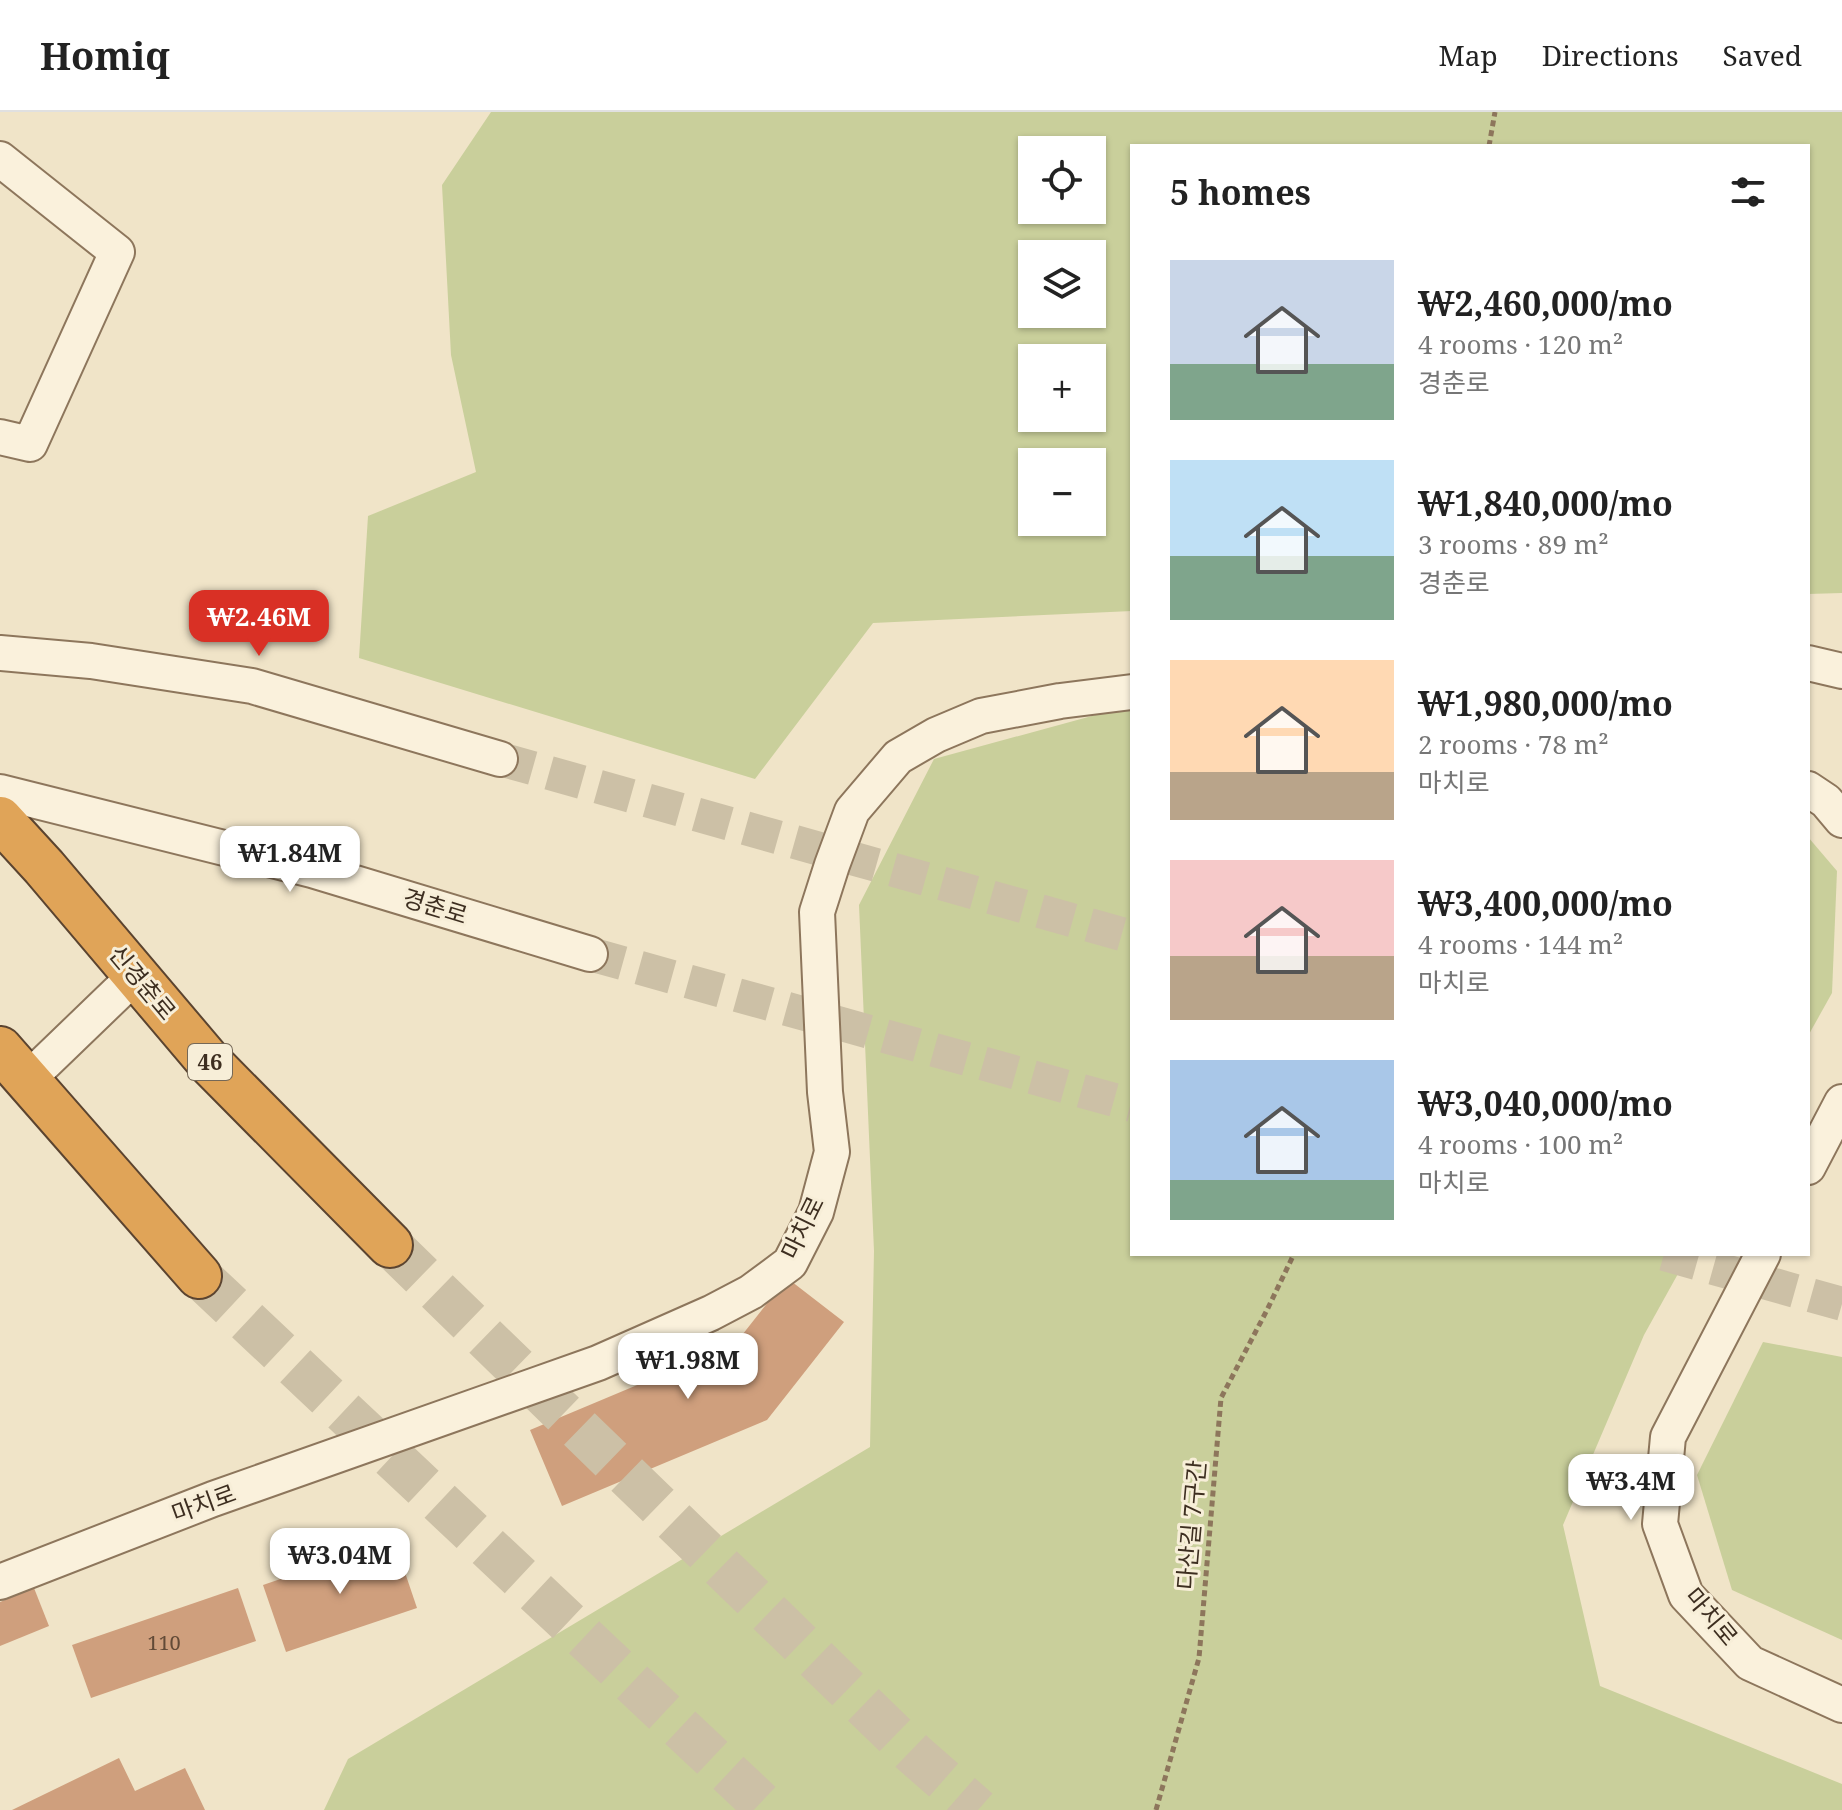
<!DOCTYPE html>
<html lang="en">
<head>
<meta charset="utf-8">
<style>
	body { margin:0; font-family:"Noto Serif","Noto Sans KR",serif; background:#f2f2f2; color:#222; height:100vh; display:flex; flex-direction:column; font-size:30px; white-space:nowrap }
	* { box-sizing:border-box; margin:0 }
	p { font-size:26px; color:#767676 }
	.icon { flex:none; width:44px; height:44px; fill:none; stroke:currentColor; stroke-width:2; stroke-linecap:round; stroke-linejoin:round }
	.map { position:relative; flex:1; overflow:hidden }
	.panel { position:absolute; left:1130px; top:32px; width:680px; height:1112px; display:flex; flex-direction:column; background:#fff; border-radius:0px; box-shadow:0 2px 6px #0004 }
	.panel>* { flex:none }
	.tools { position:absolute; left:1018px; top:24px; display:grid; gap:16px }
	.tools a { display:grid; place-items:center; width:88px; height:88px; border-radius:0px; background:#fff; box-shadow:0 2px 6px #0004; font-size:40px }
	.price { position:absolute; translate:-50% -68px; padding:0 18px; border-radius:16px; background:#fff; color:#222; font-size:26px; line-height:52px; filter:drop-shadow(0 2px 4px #0008) }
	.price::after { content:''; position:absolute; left:50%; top:48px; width:24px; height:18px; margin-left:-12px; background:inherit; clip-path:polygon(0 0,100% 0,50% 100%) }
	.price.on { background:#d93025; color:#fff }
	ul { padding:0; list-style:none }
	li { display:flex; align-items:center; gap:24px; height:200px; padding:0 40px }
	li span { display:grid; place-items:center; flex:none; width:224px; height:160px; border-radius:0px; color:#555 }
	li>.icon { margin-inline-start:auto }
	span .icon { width:96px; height:96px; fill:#fffc; stroke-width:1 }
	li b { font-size:34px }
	h2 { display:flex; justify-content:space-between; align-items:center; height:96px; padding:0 40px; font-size:34px }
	header { display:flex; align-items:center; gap:48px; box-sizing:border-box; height:112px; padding:0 40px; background:#fff; border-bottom:2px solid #e0e0e0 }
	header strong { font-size:38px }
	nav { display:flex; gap:44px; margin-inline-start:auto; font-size:28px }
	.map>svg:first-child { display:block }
	.green { fill:#c9cf9b; fill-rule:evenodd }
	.building { fill:#cf9f7d }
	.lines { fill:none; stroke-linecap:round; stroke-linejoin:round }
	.minor-tunnel { stroke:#ccc0a6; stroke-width:34; stroke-dasharray:34 17; stroke-linecap:butt }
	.highway-tunnel { stroke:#ccc0a6; stroke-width:44; stroke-dasharray:44 22; stroke-linecap:butt }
	.minor-casing { stroke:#8d765c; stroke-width:38 }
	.highway-casing { stroke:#5b4430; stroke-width:48 }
	.path { stroke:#8d765c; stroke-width:5; stroke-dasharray:6 4; stroke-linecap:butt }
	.minor { stroke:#faf1dc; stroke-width:34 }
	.highway { stroke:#e0a458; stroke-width:44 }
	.labels { text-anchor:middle; stroke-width:6; stroke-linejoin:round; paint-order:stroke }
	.number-label { font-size:20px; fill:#624a37 }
	.shield { fill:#f7eed8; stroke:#756857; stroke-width:2 }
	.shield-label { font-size:22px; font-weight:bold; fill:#3d2e20 }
	.street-label { font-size:24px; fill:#3d2e20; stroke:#f7eed8 }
</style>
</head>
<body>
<header>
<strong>Homiq</strong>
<nav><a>Map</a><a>Directions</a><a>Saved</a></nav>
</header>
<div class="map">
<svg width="1842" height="1698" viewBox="0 0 1842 1698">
	<rect width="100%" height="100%" fill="#f0e4c8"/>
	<g class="green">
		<path d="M 491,0 L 1842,0 L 1842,481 L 1808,482 L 1808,34 L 1132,34 L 1132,499 L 873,511 L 755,667 L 359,546 L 368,404 L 476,360 L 451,243 L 442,73 ZM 1032,38 L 1092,38 L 1092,98 L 1032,98 ZM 1032,142 L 1092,142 L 1092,202 L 1032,202 ZM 1092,246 L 1092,306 L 1032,306 L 1032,246 ZM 1032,350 L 1092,350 L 1092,410 L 1032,410 Z"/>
		<path d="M 1132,593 L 1132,1142 L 1689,1142 L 1644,1223 L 1563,1413 L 1600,1574 L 1842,1672 L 1842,1698 L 324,1698 L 348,1647 L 870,1335 L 874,1139 L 859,793 L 934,647 Z"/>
		<path d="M 1808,725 L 1837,759 L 1832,881 L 1808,924 Z"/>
		<path d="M 1763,1230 L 1842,1245 L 1842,1528 L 1732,1478 L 1697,1363 Z"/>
	</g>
	<g class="building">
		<path d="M 787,1166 L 844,1210 L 767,1308 L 562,1394 L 530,1318 L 735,1232 Z"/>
		<path d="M 394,1428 L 417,1496 L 286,1540 L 263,1473 Z"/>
		<path d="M 34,1476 L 49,1514 L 0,1534 L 0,1490 Z"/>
		<path d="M 238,1476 L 256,1529 L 91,1586 L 72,1533 Z"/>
		<path d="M 119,1646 L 135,1679 L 185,1656 L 205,1698 L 12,1698 Z"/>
	</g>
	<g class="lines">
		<g class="minor-tunnel">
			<path d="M 500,647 L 1132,825"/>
			<path d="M 590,842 L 1132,993"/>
			<path d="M 1664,1142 L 1842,1192"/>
		</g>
		<g class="highway-tunnel">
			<path d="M 390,1133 L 914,1642 L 978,1698"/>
			<path d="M 199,1164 L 768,1698"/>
		</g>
		<g class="minor-casing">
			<g id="minor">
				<path d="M 0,47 L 117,140 L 30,332 L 0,325"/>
				<path d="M 0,541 L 91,549 L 252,574 L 500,647"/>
				<path d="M 1808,551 L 1842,559"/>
				<path d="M 1808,677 L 1826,689 L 1842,708"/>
				<path d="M 0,680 L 312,758 L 590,842"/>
				<path d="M 27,968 L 136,863"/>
				<path d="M 1808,1055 L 1842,990"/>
				<path d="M 1763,1142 L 1668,1325 L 1660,1412 L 1686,1483 L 1750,1551 L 1842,1593"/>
				<path d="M 0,1470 L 213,1387 L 598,1251 L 711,1201 L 751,1180 L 790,1151 L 816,1100 L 832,1040 L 825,980 L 817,800 L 832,753 L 852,699 L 898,645 L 936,623 L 981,604 L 1060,589 L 1132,580"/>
			</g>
		</g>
		<g class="highway-casing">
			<g id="highway">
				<path d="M 0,707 L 44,755 L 210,951 L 390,1133"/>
				<path d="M 0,937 L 199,1164"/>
			</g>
		</g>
		<g class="path">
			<path d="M 1489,34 L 1495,0"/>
			<path d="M 1156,1698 L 1199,1546 L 1221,1286 L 1267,1198 L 1294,1142"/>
		</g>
		<use href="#minor" class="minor"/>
		<use href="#highway" class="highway"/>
	</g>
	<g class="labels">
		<g class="number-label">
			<text x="164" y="1538">110</text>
		</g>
		<rect class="shield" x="188" y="932" width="44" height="36" rx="6"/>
		<g class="shield-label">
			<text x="210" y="958">46</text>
		</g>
		<g class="street-label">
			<text transform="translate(435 795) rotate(17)" y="8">경춘로</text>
			<text transform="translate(142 871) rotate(50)" y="8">신경춘로</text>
			<text transform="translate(803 1116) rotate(-64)" y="8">마치로</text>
			<text transform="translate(204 1392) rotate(-20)" y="8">마치로</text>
			<text transform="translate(1192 1413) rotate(-85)" y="8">다산길 7구간</text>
			<text transform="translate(1711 1505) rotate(50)" y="8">마치로</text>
		</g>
	</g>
</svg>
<div class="tools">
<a><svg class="icon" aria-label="locate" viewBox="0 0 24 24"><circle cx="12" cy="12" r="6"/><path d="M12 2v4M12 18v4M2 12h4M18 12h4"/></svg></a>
<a><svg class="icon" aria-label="layers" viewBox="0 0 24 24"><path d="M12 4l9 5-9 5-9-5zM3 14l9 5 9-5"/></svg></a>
<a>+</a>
<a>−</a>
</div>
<b class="price on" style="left:259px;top:546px">₩2.46M</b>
<b class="price" style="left:290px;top:782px">₩1.84M</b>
<b class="price" style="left:688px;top:1289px">₩1.98M</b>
<b class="price" style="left:1631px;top:1410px">₩3.4M</b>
<b class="price" style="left:340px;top:1484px">₩3.04M</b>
<section class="panel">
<h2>5 homes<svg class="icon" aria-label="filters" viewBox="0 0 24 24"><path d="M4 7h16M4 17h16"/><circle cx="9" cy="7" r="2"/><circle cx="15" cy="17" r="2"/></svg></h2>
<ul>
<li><span style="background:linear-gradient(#c9d6e8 65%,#7fa58c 0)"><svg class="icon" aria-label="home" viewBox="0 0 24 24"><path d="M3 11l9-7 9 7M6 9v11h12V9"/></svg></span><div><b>₩2,460,000/mo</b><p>4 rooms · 120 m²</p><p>경춘로</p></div></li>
<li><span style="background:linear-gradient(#bfe0f5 60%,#7fa58c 0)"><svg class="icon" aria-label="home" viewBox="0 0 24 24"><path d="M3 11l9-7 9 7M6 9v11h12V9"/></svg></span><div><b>₩1,840,000/mo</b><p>3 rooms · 89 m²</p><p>경춘로</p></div></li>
<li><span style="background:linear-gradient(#ffd9b3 70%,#b9a48a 0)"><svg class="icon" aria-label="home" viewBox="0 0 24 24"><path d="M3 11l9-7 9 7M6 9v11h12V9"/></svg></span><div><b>₩1,980,000/mo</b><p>2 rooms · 78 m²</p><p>마치로</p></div></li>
<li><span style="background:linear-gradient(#f6c9c9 60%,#b9a48a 0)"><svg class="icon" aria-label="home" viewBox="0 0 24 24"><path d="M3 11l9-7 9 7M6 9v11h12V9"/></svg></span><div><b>₩3,400,000/mo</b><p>4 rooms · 144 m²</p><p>마치로</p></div></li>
<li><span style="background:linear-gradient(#a9c7e8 75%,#7fa58c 0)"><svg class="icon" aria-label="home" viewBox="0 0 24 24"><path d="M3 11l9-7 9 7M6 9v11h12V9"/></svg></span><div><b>₩3,040,000/mo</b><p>4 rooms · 100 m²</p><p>마치로</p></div></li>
</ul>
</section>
</div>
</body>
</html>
